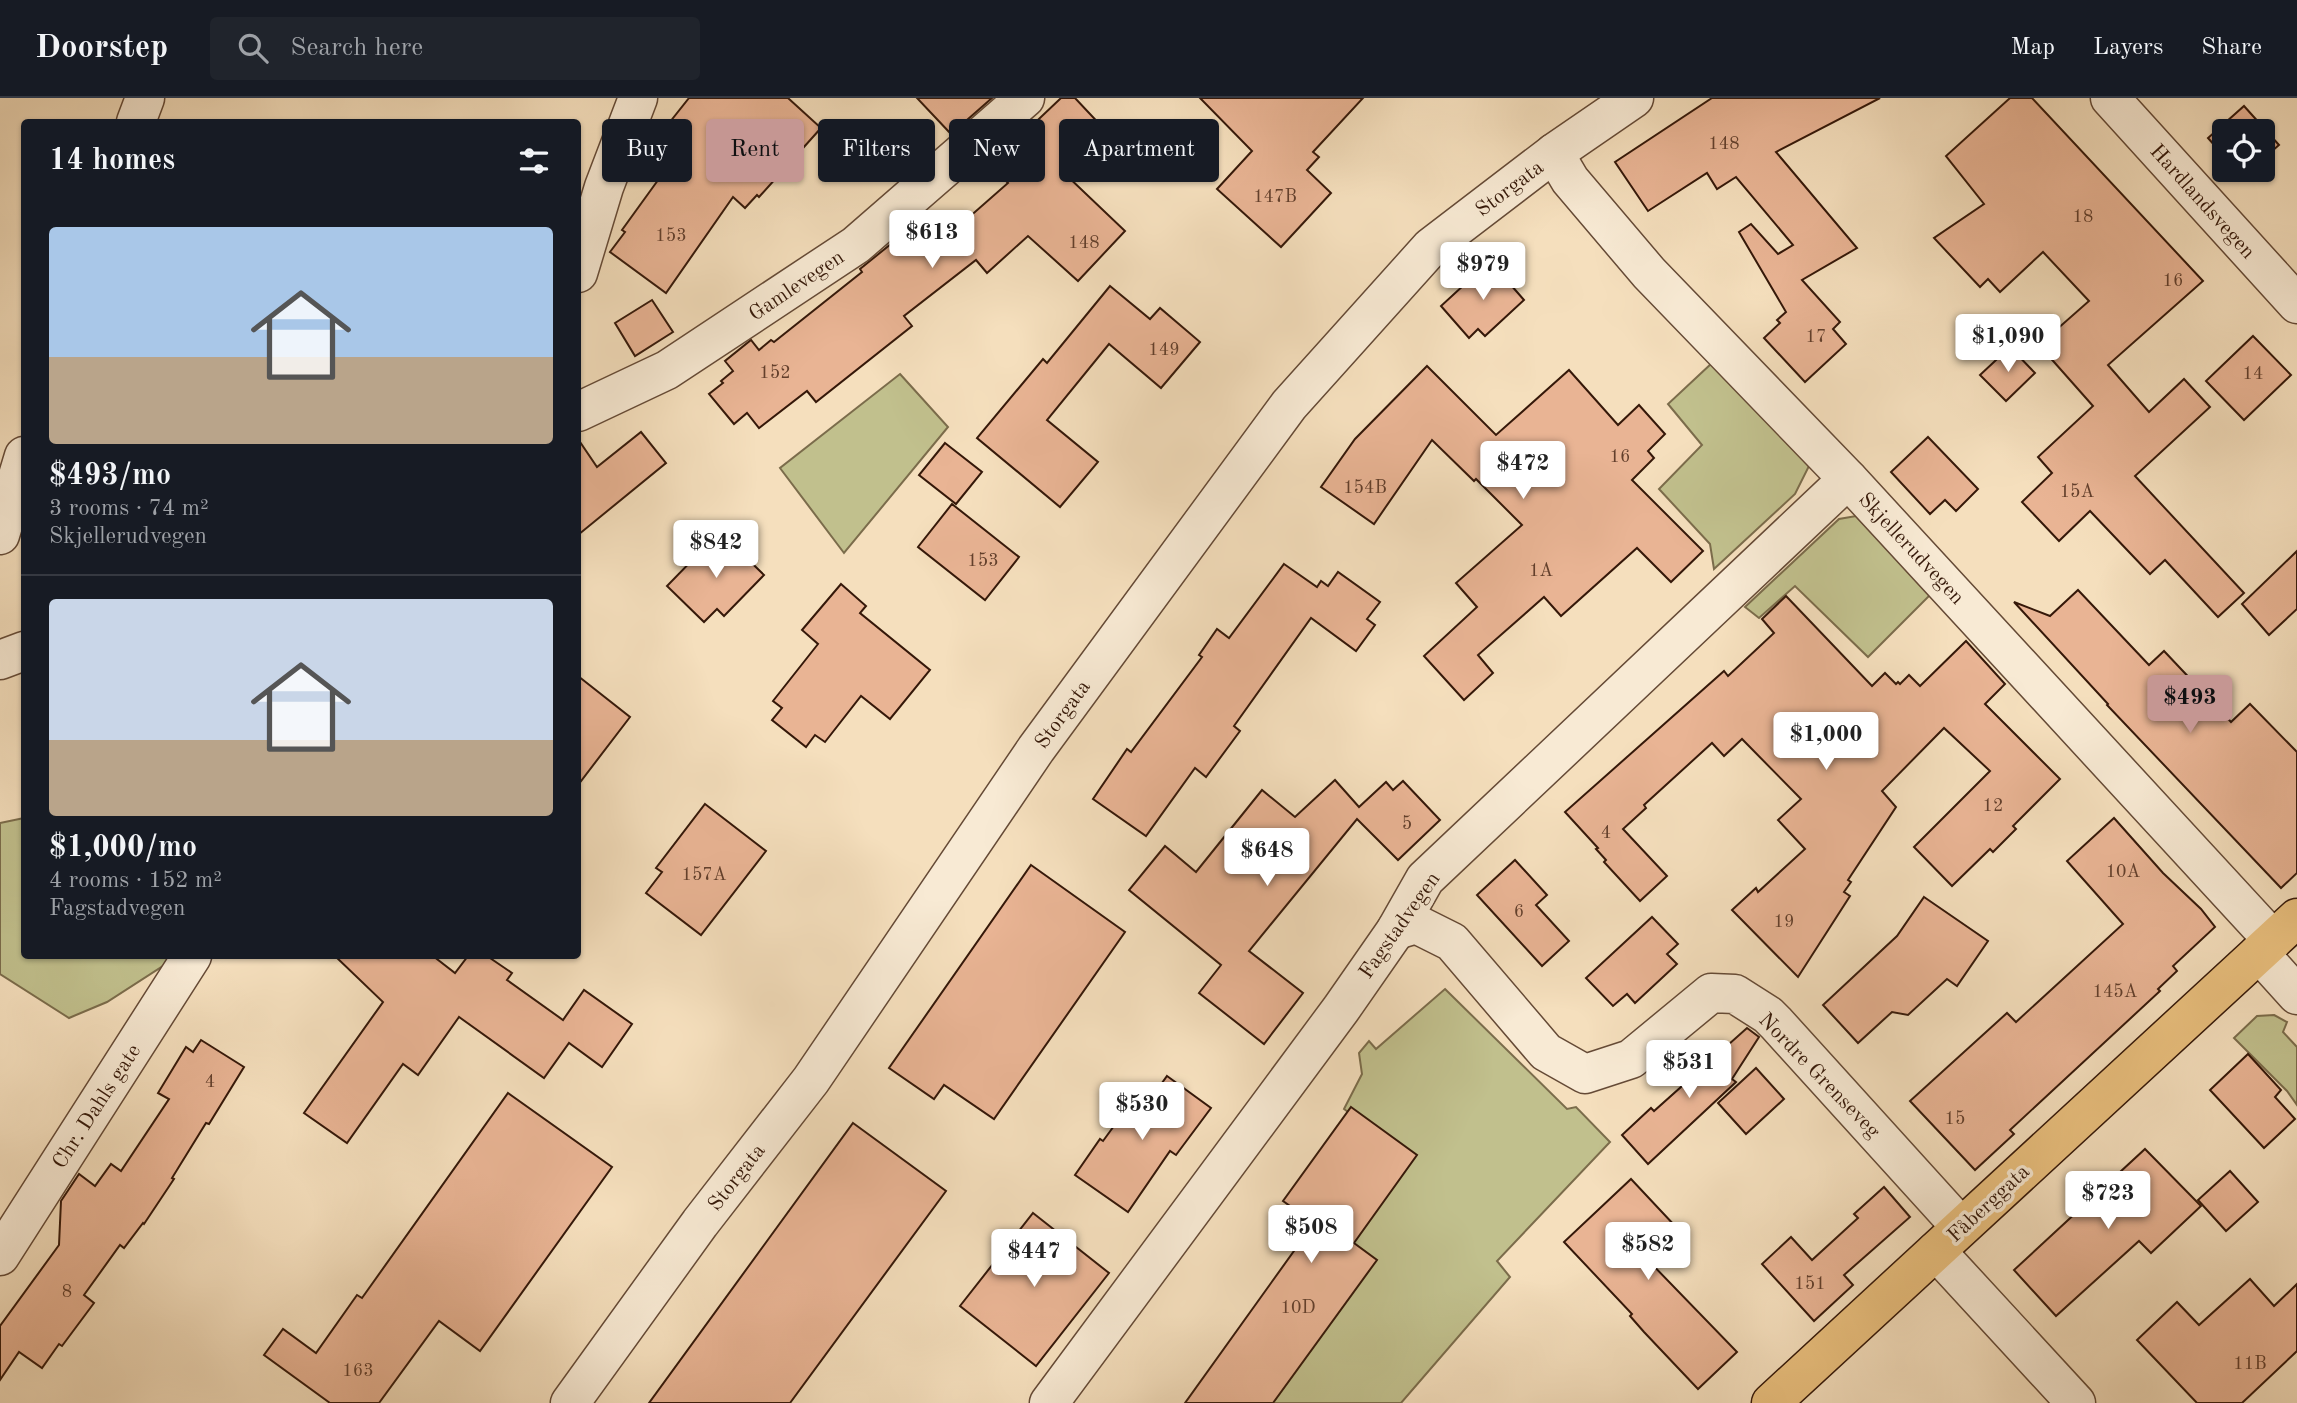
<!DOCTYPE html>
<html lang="en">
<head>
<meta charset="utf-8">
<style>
	body { margin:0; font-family:"Old Standard TT",serif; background:#20242c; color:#f1f3f6; height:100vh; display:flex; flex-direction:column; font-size:26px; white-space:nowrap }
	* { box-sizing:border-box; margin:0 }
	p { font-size:23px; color:#9ea1a6 }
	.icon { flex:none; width:38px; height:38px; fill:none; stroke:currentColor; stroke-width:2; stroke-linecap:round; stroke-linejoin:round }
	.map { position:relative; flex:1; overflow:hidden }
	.side { position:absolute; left:21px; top:21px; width:560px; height:840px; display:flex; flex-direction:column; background:#171b24; border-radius:7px; box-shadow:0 2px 5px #0004 }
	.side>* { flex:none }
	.banner { position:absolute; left:602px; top:21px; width:665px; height:63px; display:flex; gap:14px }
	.tools { position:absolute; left:2212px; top:21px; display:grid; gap:14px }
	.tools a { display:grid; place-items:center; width:63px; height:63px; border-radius:7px; background:#171b24; box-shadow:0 2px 5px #0004; font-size:35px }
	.price { position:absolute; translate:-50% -60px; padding:0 16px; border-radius:7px; background:#fff; color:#222; font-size:23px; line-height:46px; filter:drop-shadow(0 2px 4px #0008) }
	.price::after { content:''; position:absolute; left:50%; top:42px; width:21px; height:16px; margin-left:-10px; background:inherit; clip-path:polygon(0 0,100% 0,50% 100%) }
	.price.selected { background:#c59692; color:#111 }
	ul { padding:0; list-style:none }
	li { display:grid; align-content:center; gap:14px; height:371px; padding:0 28px }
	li+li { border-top:2px solid #363941 }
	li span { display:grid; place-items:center; height:217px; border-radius:7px; color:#555 }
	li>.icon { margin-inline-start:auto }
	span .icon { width:126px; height:126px; fill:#fffc; stroke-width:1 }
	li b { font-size:30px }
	h2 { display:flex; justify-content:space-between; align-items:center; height:84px; padding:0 28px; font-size:30px }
	.chip { padding:0 24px; border-radius:7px; background:#171b24; box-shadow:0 2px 5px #0004; font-size:24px; line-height:63px }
	.chip.selected { background:#c59692; color:#111 }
	header { display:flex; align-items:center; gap:42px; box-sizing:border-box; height:98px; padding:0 35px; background:#171b24; border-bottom:2px solid #363941 }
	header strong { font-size:33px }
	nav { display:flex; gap:38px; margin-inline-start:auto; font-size:24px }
	.search { width:490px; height:63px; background:#20242c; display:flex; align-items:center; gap:18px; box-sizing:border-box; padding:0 24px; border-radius:7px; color:#9ea1a6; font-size:26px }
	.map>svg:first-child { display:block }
	.green { fill:#c1c08d; stroke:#7b6c4b; stroke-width:2 }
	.building { fill:#e9b494; stroke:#351809; stroke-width:2 }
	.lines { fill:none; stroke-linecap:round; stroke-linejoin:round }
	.street-casing { stroke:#654a36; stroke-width:41 }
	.primary-casing { stroke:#351809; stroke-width:41 }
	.street { stroke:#f8ead4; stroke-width:38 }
	.primary { stroke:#eac07e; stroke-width:38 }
	.labels { text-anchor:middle; stroke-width:7; stroke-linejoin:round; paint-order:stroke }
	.number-label { font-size:18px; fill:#623f2c }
	.street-label { font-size:21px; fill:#351809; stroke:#f8ead4 }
</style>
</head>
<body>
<header>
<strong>Doorstep</strong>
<div class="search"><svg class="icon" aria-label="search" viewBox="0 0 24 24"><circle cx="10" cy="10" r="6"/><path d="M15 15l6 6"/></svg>Search here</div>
<nav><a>Map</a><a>Layers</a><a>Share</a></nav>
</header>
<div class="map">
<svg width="2297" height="1305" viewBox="0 0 2297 1305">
	<rect width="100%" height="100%" fill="#f5dfbd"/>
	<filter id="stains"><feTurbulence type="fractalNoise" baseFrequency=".00286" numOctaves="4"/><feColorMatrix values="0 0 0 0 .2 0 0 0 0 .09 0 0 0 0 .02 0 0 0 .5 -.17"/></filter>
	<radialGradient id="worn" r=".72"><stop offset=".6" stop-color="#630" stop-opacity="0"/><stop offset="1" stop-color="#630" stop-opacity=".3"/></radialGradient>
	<g class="green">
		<path d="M 1712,265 L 1809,368 L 1795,396 L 1714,471 L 1710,446 L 1659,391 L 1702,347 L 1668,306 Z"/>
		<path d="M 900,276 L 948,329 L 844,455 L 780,370 Z"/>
		<path d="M 1856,418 L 1930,497 L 1868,559 L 1795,488 L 1759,520 L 1745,509 L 1839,421 Z"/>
		<path d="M 24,720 L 24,858 L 171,858 L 169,864 L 107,904 L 69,920 L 0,876 L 0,725 Z"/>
		<path d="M 1445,891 L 1567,1011 L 1576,1009 L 1610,1044 L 1497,1163 L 1510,1179 L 1401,1305 L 1266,1305 L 1345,1146 L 1410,1060 L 1344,1011 L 1362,976 L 1359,955 L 1369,943 L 1376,951 Z"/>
		<path d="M 2274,917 L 2287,924 L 2283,934 L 2297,949 L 2297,1007 L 2287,993 L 2234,940 L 2257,918 Z"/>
	</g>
	<g class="building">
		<path d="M 689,0 L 788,0 L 821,30 L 759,99 L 757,97 L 745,110 L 733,99 L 666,195 L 610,154 L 625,134 L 622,132 L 674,60 L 654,44 Z"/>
		<path d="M 917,0 L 992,0 L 951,36 Z"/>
		<path d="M 1061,0 L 1075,0 L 1106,33 L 1063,74 L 1125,133 L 1078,183 L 1028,138 L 987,175 L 976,162 L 904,218 L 912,228 L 816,304 L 807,293 L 759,330 L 747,315 L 734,326 L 709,296 L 723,285 L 721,283 L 733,273 L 725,263 L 751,242 L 759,252 L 771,242 L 774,244 L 862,174 L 860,171 L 907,133 L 926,157 L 1008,85 L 987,62 L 1019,35 L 1021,38 Z"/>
		<path d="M 1200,0 L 1363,0 L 1313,54 L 1319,59 L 1307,72 L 1331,95 L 1281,149 L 1217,91 L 1252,53 Z"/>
		<path d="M 1712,0 L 1880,0 L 1776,54 L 1857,150 L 1802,182 L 1840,224 L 1833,231 L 1846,246 L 1805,284 L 1764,240 L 1780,225 L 1777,222 L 1786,214 L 1739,134 L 1751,126 L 1778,156 L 1793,147 L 1736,79 L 1717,91 L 1707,75 L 1648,113 L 1615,64 Z"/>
		<path d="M 2010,0 L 2032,0 L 2203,183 L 2108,267 L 2149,314 L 2184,281 L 2210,309 L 2135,378 L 2244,495 L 2218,519 L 2165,462 L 2150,476 L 2090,413 L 2059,443 L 2022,404 L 2052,375 L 2038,359 L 2093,308 L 2039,247 L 2089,203 L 2043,154 L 2000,194 L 1988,181 L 1980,189 L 1934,140 L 1984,106 L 1946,58 Z"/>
		<path d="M 2244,8 L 2279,47 L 2263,61 L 2263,33 L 2224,33 L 2224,58 L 2208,40 Z"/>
		<path d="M 1490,163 L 1524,202 L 1485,238 L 1478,231 L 1469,240 L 1441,208 Z"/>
		<path d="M 1110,188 L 1150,221 L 1160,210 L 1200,244 L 1161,290 L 1109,246 L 1047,322 L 1098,364 L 1060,409 L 977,340 L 1043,261 L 1047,265 Z"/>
		<path d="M 652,202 L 673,234 L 635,258 L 615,225 Z"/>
		<path d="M 2253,238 L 2291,277 L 2244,322 L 2206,283 Z"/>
		<path d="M 2010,249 L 2035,275 L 2006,303 L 1980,277 Z"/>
		<path d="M 1427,268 L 1496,337 L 1569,272 L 1618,327 L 1639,307 L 1665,336 L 1648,353 L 1654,360 L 1632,382 L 1703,453 L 1671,484 L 1637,450 L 1561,518 L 1544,499 L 1478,557 L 1493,575 L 1464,602 L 1424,558 L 1477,509 L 1456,485 L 1522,427 L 1476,381 L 1474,383 L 1432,342 L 1374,426 L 1321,389 L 1355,341 Z"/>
		<path d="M 641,334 L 666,365 L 578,437 L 578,341 L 597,369 Z"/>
		<path d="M 1928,339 L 1978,391 L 1956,413 L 1945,402 L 1930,416 L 1891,374 Z"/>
		<path d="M 945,345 L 982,374 L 956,406 L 919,377 Z"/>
		<path d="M 952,406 L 1019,459 L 985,502 L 918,449 Z"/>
		<path d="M 725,439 L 764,477 L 724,518 L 717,511 L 704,524 L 667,488 L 703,451 L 709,456 Z"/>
		<path d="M 2297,453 L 2297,511 L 2269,537 L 2242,506 Z"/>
		<path d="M 1284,466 L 1317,489 L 1321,483 L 1328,488 L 1338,474 L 1380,504 L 1367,521 L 1375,527 L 1356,553 L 1311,520 L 1234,628 L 1240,633 L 1206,679 L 1195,670 L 1146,738 L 1093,701 L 1127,651 L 1131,654 L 1202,559 L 1199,557 L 1217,531 L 1229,540 Z"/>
		<path d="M 841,486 L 866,508 L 860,515 L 930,572 L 890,621 L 861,598 L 825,644 L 815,637 L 806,649 L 772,622 L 782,610 L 773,603 L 818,546 L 802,532 Z"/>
		<path d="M 2078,492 L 2149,567 L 2164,553 L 2231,624 L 2250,606 L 2297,654 L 2297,775 L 2281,790 L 2107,607 L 2108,606 L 2014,504 L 2050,518 Z"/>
		<path d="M 1786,498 L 1872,588 L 1885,575 L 1896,586 L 1898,584 L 1900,586 L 1909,577 L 1920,588 L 1966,543 L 2005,586 L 1985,606 L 2060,681 L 2013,728 L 2016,731 L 1993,754 L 1990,751 L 1952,788 L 1914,749 L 1990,673 L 1944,630 L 1882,693 L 1896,709 L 1848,782 L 1851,784 L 1844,794 L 1850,798 L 1798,879 L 1732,812 L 1756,790 L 1758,794 L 1805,751 L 1778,722 L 1801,701 L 1742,641 L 1724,658 L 1712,645 L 1644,707 L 1646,710 L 1623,731 L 1667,778 L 1640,803 L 1604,764 L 1606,762 L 1596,751 L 1598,750 L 1565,714 L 1724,573 L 1728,578 L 1774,535 L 1762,521 Z"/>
		<path d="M 578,578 L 630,619 L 578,687 Z"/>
		<path d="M 1335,682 L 1359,709 L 1386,684 L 1393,692 L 1403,683 L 1440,722 L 1398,762 L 1357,721 L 1249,853 L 1303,895 L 1264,946 L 1199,895 L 1221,867 L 1129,792 L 1165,748 L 1196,774 L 1262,692 L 1295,719 Z"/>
		<path d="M 705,706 L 766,753 L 701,837 L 646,795 L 662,774 L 656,770 Z"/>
		<path d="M 2114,720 L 2163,775 L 2201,811 L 2215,829 L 2173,868 L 2177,873 L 2158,891 L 2160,893 L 2010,1032 L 2014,1036 L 1975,1072 L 1910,1003 L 2007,915 L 2016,924 L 2123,826 L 2067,763 Z"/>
		<path d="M 1515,762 L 1547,797 L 1536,807 L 1569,843 L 1542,868 L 1477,797 Z"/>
		<path d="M 1031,767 L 1125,834 L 994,1021 L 944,987 L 934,1001 L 889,970 Z"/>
		<path d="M 1924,799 L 1988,843 L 1957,888 L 1947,881 L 1908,917 L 1892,914 L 1858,945 L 1823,907 L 1897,838 Z"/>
		<path d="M 1652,819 L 1678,846 L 1667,856 L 1677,866 L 1635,905 L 1627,896 L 1613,908 L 1586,880 Z"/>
		<path d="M 335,858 L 433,858 L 455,875 L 468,858 L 487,858 L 512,875 L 507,882 L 563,922 L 584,892 L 632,926 L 602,969 L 569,945 L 544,980 L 459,919 L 418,977 L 403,966 L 347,1045 L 304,1015 L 383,904 Z"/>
		<path d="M 1747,930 L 1759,939 L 1732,981 L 1736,984 L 1648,1066 L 1622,1037 L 1651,1010 L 1654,1013 Z"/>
		<path d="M 201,942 L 244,969 L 209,1026 L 206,1025 L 172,1080 L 174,1081 L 144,1126 L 143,1125 L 124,1150 L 120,1147 L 84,1197 L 94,1205 L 62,1248 L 59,1246 L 42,1270 L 19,1254 L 0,1282 L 0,1228 L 59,1147 L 61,1103 L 79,1076 L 95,1088 L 111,1066 L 121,1073 L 169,1001 L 158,995 L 186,949 L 193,954 Z"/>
		<path d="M 2248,956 L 2281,992 L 2275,999 L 2295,1021 L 2264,1050 L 2210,992 Z"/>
		<path d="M 1756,970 L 1784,1001 L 1746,1036 L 1718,1005 Z"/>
		<path d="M 1167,978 L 1211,1010 L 1176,1057 L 1170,1053 L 1128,1114 L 1075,1077 L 1100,1041 L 1103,1043 L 1141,991 L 1152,999 Z"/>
		<path d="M 508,995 L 612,1069 L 480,1253 L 439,1223 L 379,1305 L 330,1305 L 264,1257 L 283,1231 L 316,1255 L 357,1197 L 362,1200 Z"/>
		<path d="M 1351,1009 L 1417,1057 L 1354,1145 L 1377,1162 L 1273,1305 L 1185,1305 L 1314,1125 L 1283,1103 Z"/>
		<path d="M 853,1025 L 946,1093 L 790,1305 L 649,1305 Z"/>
		<path d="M 2145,1051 L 2201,1108 L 2151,1155 L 2139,1143 L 2056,1218 L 2014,1172 Z"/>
		<path d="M 2230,1073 L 2258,1104 L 2226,1133 L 2198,1102 Z"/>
		<path d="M 1631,1081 L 1676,1129 L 1644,1158 L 1737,1254 L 1698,1291 L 1644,1234 L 1630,1218 L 1632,1216 L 1564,1144 Z"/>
		<path d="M 1884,1089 L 1910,1119 L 1844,1177 L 1853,1187 L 1814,1223 L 1762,1166 L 1791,1139 L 1812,1162 L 1858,1120 L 1854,1116 Z"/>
		<path d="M 1033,1115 L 1109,1175 L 1036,1268 L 960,1208 Z"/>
		<path d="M 2250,1181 L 2274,1208 L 2297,1186 L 2297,1253 L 2242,1305 L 2197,1305 L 2137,1242 L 2177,1204 L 2199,1227 Z"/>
	</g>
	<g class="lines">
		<g class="street-casing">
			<g id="street">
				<path d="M 2110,0 L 2297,206"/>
				<path d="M 136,24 L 145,0"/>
				<path d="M 1554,55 L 1570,82 L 1649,175 L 1848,381 L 2273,842"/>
				<path d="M 578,175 L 604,89 L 638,0"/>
				<path d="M 578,314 L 667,272 L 856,147 L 1025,0"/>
				<path d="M 0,437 L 24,358"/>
				<path d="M 0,562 L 24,553"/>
				<path d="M 1396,832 L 1416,826 L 1452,844 L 1546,954 L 1585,976 L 1631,961 L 1711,895 L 1735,896 L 1768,917 L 1776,925 L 1961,1129"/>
				<path d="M 2259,855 L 2297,897"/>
				<path d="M 1936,1153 L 2076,1305"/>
				<path d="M 0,1158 L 192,858"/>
				<path d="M 570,1305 L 700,1125 L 811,982 L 1036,651 L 1289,307 L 1431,149 L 1554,55 L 1634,0"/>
				<path d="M 1049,1305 L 1341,911 L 1396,832 L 1425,781 L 1848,381"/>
			</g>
		</g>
		<g class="primary-casing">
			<path id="primary" d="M 1771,1305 L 2297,820"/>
		</g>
		<use href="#street" class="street"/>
		<use href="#primary" class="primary"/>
	</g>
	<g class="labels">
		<g class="number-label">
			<text x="1724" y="51">148</text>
			<text x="1275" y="104">147B</text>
			<text x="2083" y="124">18</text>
			<text x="671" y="143">153</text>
			<text x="1084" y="150">148</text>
			<text x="2173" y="188">16</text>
			<text x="1816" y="244">17</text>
			<text x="1164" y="257">149</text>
			<text x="775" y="280">152</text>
			<text x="2253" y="281">14</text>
			<text x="1620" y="364">16</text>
			<text x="1365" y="395">154B</text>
			<text x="2077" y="399">15A</text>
			<text x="983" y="468">153</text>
			<text x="1541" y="478">1A</text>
			<text x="1993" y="713">12</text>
			<text x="1407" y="731">5</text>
			<text x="1606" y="740">4</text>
			<text x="2123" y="779">10A</text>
			<text x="704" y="782">157A</text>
			<text x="1519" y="819">6</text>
			<text x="1784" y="829">19</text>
			<text x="2115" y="899">145A</text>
			<text x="210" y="989">4</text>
			<text x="1955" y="1026">15</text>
			<text x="1810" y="1191">151</text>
			<text x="67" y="1199">8</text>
			<text x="1298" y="1215">10D</text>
			<text x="2250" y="1271">11B</text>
			<text x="358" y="1278">163</text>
		</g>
		<g class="street-label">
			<text transform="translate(1509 90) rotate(-37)" y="7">Storgata</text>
			<text transform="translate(2203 103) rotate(48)" y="7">Hardlandsvegen</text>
			<text transform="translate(796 187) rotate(-34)" y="7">Gamlevegen</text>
			<text transform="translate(1912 450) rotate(47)" y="7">Skjellerudvegen</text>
			<text transform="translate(1062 616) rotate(-54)" y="7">Storgata</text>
			<text transform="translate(1399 827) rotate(-55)" y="7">Fagstadvegen</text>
			<text transform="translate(1820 977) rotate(46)" y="7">Nordre Grenseveg</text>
			<text transform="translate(96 1008) rotate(-57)" y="7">Chr. Dahls gate</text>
			<text transform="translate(736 1079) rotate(-52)" y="7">Storgata</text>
			<text transform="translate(1988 1105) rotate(-43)" y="7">Fåberggata</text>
		</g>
	</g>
	<rect width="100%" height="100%" filter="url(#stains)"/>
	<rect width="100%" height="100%" fill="url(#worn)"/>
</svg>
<div class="tools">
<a><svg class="icon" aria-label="locate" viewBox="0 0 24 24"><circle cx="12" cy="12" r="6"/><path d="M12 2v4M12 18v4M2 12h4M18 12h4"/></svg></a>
</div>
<b class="price" style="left:932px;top:172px">$613</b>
<b class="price" style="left:1483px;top:204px">$979</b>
<b class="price" style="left:2008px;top:276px">$1,090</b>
<b class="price" style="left:1523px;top:403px">$472</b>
<b class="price" style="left:716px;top:482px">$842</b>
<b class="price selected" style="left:2190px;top:637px">$493</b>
<b class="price" style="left:1826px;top:674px">$1,000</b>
<b class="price" style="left:1267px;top:790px">$648</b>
<b class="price" style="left:1689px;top:1002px">$531</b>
<b class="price" style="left:1142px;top:1044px">$530</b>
<b class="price" style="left:2108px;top:1133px">$723</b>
<b class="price" style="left:1311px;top:1167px">$508</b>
<b class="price" style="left:1648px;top:1184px">$582</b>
<b class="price" style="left:1034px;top:1191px">$447</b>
<div class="banner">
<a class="chip">Buy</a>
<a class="chip selected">Rent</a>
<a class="chip">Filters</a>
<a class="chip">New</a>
<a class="chip">Apartment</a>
</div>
<section class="side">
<h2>14 homes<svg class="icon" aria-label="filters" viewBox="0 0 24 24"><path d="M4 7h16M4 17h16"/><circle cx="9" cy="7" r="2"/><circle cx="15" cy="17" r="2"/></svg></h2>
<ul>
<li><span style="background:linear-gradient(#a9c7e8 60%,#b9a48a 0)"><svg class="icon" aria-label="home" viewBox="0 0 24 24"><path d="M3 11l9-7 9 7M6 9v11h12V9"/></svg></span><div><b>$493/mo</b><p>3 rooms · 74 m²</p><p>Skjellerudvegen</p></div></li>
<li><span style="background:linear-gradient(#c9d6e8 65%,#b9a48a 0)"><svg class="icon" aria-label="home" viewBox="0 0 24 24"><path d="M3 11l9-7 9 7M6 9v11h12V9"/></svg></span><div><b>$1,000/mo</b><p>4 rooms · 152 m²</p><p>Fagstadvegen</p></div></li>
</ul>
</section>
</div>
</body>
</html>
